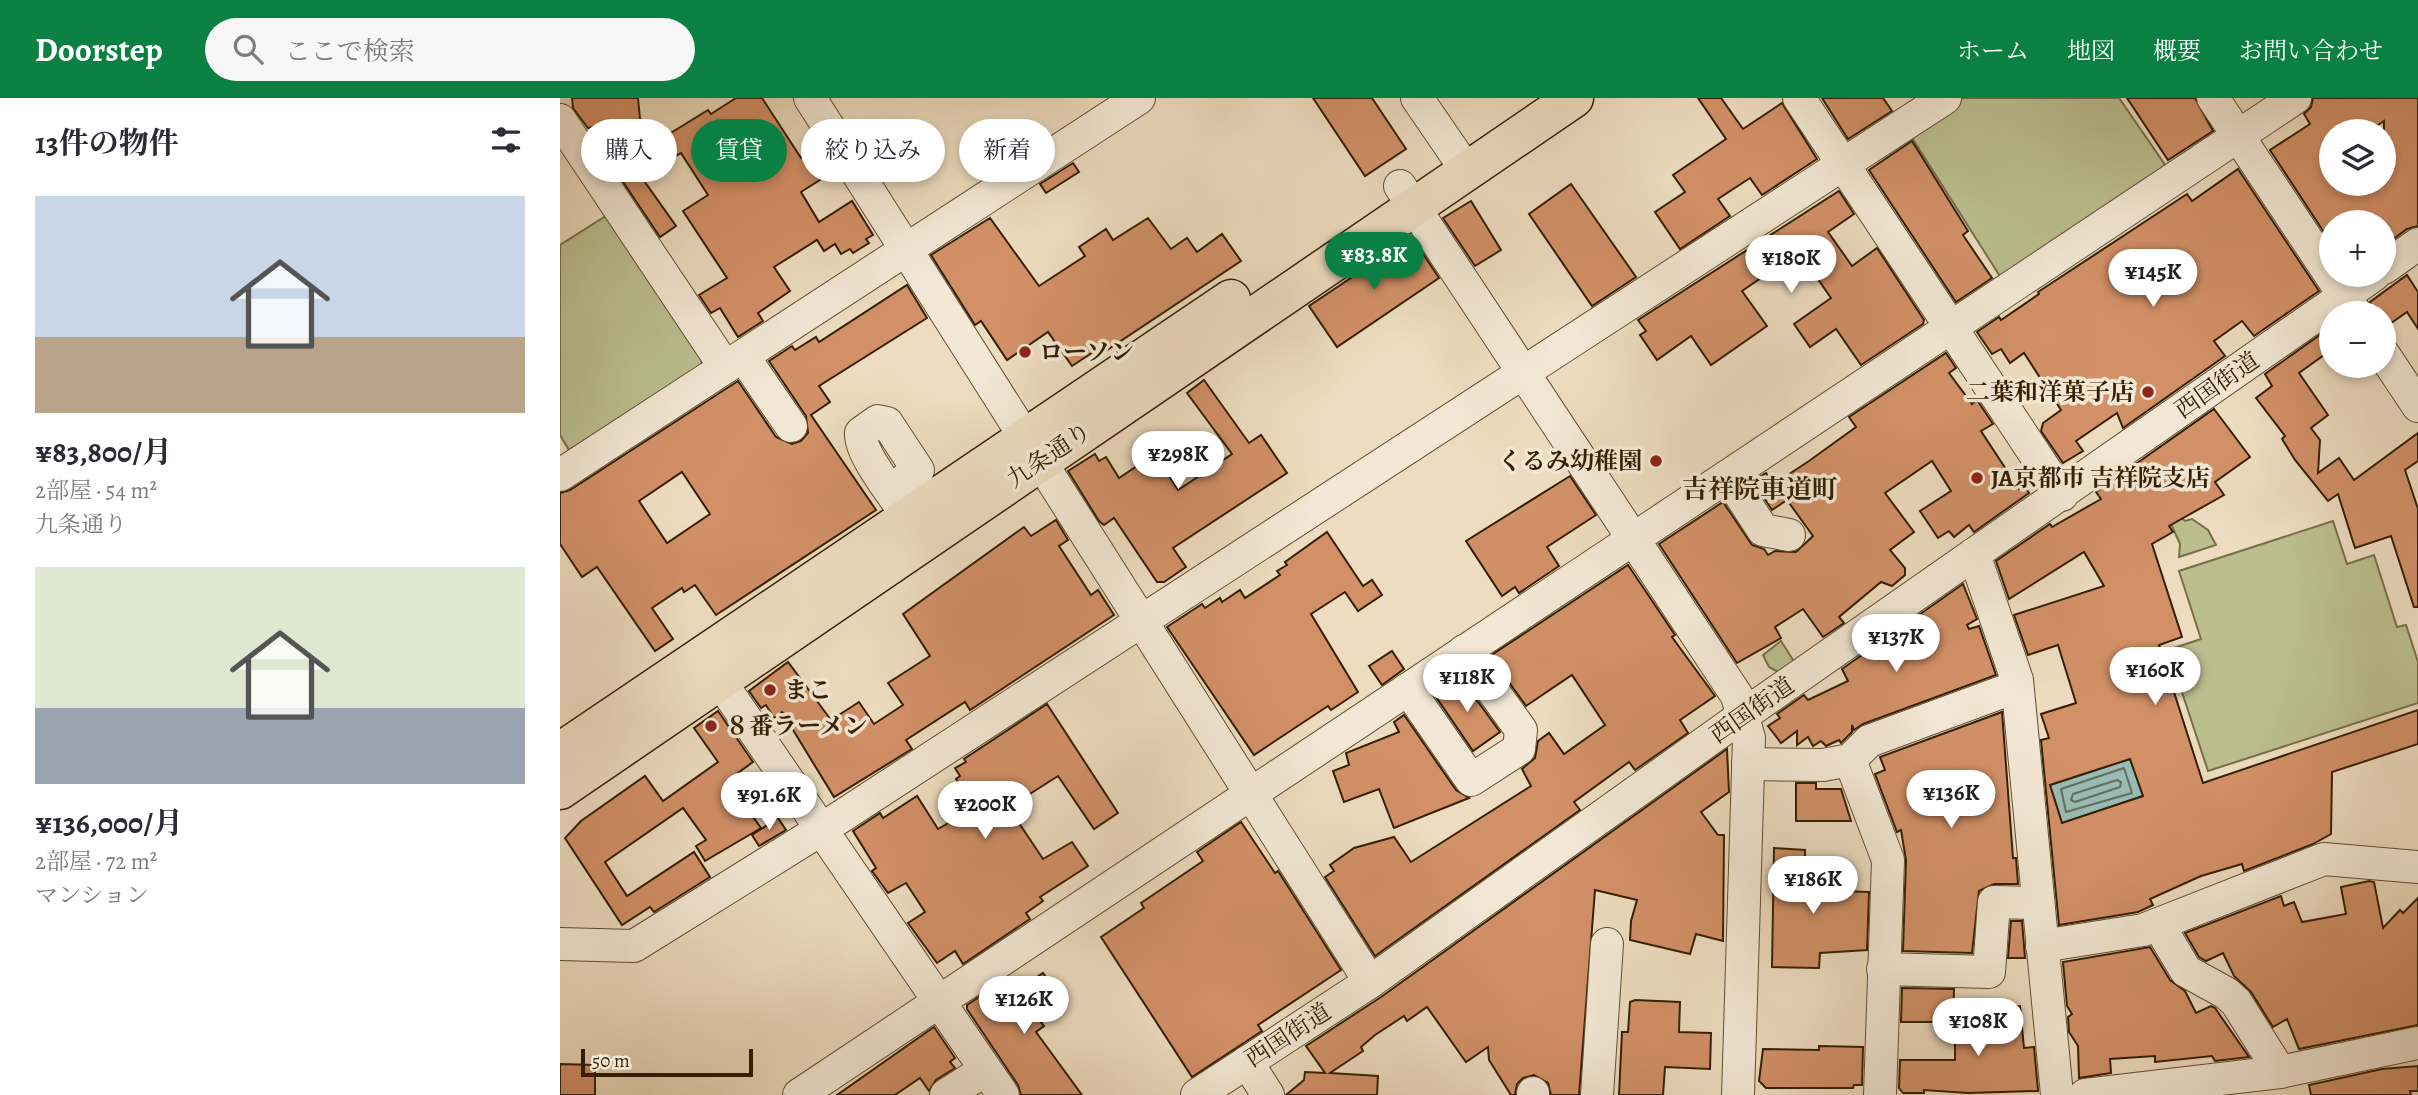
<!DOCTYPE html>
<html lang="ja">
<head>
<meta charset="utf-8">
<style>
	body { margin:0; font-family:Alegreya,"Noto Serif JP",serif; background:#f7f7f7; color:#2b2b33; height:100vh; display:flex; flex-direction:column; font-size:26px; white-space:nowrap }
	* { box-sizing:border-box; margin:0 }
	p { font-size:23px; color:#7c7c81 }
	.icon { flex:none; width:38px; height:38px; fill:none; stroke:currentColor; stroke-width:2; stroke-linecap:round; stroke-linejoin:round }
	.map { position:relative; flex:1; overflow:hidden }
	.sheet { display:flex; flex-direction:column; background:#fff; width:560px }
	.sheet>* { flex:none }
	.guide { position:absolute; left:21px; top:21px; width:665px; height:63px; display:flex; gap:14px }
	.buttons { position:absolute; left:1759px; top:21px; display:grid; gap:14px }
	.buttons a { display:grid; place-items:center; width:77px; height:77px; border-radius:50%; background:#fff; box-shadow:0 4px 10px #0003; font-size:35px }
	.scale { position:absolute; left:21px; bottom:18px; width:172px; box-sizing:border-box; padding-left:7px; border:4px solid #341f00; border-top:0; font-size:19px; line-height:24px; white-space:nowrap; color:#341f00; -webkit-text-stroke:5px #f3e8d5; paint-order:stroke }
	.price { position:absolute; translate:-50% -60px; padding:0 16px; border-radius:24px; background:#fff; color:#222; font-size:23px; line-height:46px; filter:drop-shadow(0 2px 4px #0008) }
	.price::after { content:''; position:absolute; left:50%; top:42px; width:21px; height:16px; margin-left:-10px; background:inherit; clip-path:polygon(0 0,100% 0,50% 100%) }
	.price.selected { background:#0b8043; color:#fff }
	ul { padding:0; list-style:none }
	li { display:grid; align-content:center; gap:14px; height:371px; padding:0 35px }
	li span { display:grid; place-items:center; height:217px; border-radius:0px; color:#555 }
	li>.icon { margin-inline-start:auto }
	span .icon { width:126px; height:126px; fill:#fffc; stroke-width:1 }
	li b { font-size:30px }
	h2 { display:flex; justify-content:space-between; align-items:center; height:84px; padding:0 35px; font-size:30px }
	.chip { padding:0 24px; border-radius:32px; background:#fff; box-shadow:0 4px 10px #0003; font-size:24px; line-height:63px }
	.chip.selected { background:#0b8043; color:#fff }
	header { display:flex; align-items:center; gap:42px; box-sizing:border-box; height:98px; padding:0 35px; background:#0b8043; color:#fff }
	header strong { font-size:33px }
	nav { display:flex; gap:38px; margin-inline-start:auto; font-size:24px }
	.search { width:490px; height:63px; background:#f7f7f7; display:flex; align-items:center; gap:18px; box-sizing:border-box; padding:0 24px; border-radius:38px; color:#7c7c81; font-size:26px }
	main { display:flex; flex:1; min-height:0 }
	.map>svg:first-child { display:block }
	.green { fill:#bbbf90; stroke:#786f48; stroke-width:2 }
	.water { fill:#99bbb5; stroke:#717d6d; stroke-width:2 }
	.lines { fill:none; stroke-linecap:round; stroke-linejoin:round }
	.shore { stroke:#666d5a; stroke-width:2 }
	.building { fill:#d29067; stroke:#341f00; stroke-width:2; fill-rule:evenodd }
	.minor-casing { stroke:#624e30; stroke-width:34 }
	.highway-casing { stroke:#341f00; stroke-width:41 }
	.minor { stroke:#f3e8d5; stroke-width:32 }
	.highway { stroke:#eddcbf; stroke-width:38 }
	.poi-dot { fill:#8f2418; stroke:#f3e8d5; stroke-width:2.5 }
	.labels { text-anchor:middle; stroke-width:7; stroke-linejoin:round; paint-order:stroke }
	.poi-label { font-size:24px; font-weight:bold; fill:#341f00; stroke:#f3e8d5; text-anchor:start }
	.street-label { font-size:24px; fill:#341f00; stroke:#f3e8d5 }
	.neighbourhood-label { font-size:26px; font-weight:bold; fill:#341f00; stroke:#f3e8d5 }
</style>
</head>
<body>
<header>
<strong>Doorstep</strong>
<div class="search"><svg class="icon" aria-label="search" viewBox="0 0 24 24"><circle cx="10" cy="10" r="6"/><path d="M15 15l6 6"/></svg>ここで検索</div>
<nav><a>ホーム</a><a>地図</a><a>概要</a><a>お問い合わせ</a></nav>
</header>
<main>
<section class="sheet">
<h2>13件の物件<svg class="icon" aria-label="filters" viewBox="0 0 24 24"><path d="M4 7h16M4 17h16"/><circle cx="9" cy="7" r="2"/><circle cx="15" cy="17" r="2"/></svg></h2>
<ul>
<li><span style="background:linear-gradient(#c9d6e8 65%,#b9a48a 0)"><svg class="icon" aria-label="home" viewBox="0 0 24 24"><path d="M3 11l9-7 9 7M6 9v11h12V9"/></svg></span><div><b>¥83,800/月</b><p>2部屋 · 54 m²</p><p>九条通り</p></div></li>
<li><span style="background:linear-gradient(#dfe7d0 65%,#9aa5b1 0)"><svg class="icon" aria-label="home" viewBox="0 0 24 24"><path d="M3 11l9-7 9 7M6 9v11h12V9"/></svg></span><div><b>¥136,000/月</b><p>2部屋 · 72 m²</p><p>マンション</p></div></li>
</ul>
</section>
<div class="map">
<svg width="1858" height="997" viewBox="0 0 1858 997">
	<rect width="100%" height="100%" fill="#eddcbf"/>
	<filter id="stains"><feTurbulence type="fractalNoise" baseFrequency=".00286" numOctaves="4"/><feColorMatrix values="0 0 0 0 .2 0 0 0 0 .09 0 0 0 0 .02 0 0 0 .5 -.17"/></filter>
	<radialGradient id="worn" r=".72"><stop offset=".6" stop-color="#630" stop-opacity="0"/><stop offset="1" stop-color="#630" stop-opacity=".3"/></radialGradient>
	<g class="green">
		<path d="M 1403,0 L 1559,0 L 1610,74 L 1443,183 L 1349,35 Z"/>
		<path d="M 52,114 L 143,254 L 141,271 L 9,352 L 0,337 L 0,147 Z"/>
		<path d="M 1619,418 L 1625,423 L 1632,421 L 1648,432 L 1656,447 L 1619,459 L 1620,446 L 1608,419 Z"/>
		<path d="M 1773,423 L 1787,466 L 1814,457 L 1837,529 L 1846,527 L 1858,564 L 1858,605 L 1648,673 L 1608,552 L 1641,541 L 1619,473 Z"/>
		<path d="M 1221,543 L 1235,565 L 1220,575 L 1209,569 L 1203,557 Z"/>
	</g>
	<path class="water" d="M 1570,661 L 1583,698 L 1502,725 L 1490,687 Z"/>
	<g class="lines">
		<g class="shore">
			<path d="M 1564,670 L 1572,695 L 1506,714 L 1501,691 Z"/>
			<path d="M 1557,682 L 1561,684 L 1560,689 L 1515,704 L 1511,702 L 1513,696 Z"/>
		</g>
	</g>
	<g class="building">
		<path d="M 12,0 L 78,0 L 83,52 L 148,12 L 151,16 L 176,0 L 202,0 L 241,60 L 259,49 L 274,73 L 241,94 L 259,124 L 292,103 L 313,137 L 306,141 L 309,145 L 293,155 L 290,151 L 281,156 L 275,146 L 264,153 L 257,142 L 214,169 L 230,193 L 198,215 L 203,223 L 178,239 L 160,210 L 151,215 L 139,197 L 167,180 L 123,113 L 148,97 L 121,55 L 80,77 L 116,128 L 100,139 L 37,45 L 35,29 L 28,30 L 13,10 Z"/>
		<path d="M 753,0 L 812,0 L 846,51 L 805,78 Z"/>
		<path d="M 1138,0 L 1161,0 L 1183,31 L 1222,5 L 1257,61 L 1202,97 L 1190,80 L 1158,101 L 1170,118 L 1120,151 L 1095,114 L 1125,94 L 1113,77 L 1166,41 Z"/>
		<path d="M 1262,0 L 1323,0 L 1332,13 L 1288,41 Z"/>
		<path d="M 1567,0 L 1635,0 L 1653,33 L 1608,62 Z"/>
		<path d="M 1753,0 L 1858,0 L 1858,128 L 1847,131 L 1824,148 L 1824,124 L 1771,124 L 1771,145 L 1710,52 L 1750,26 L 1744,16 L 1751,9 ZM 1824,23 L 1824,86 L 1771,86 L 1771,33 L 1809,33 Z"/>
		<path d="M 1352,43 L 1408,133 L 1403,137 L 1432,180 L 1396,204 L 1309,72 Z"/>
		<path d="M 513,65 L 519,74 L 486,95 L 480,86 Z"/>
		<path d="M 1678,71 L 1759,193 L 1694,238 L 1682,223 L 1654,243 L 1665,258 L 1563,330 L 1557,315 L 1516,343 L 1523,353 L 1503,365 L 1481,333 L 1483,325 L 1501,312 L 1464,255 L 1450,265 L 1441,251 L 1432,256 L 1417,234 L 1439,219 L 1441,222 L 1479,196 L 1478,194 L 1627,96 L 1632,103 Z"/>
		<path d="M 1011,86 L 1076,179 L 1032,208 L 969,116 Z"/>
		<path d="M 1279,93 L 1294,116 L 1268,134 L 1292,168 L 1317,150 L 1364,222 L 1363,226 L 1301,267 L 1276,231 L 1250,249 L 1234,226 L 1271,200 L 1239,154 L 1182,193 L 1207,228 L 1151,267 L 1131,238 L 1097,262 L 1080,237 L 1086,233 L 1078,222 Z"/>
		<path d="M 911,103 L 941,152 L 915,168 L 883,120 Z"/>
		<path d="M 430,120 L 479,188 L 525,158 L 519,149 L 546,131 L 553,142 L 588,120 L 611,151 L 627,140 L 637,154 L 662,136 L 681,163 L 541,256 L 538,251 L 512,268 L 488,234 L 447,262 L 421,223 L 415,227 L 371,157 Z"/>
		<path d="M 852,139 L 879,180 L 777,249 L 749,208 Z"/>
		<path d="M 1847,177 L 1858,194 L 1858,231 L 1847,214 L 1824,230 L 1824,215 L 1813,215 L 1810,204 Z"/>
		<path d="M 347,187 L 367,220 L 259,288 L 270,304 L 251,317 L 316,412 L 156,517 L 135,487 L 124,494 L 122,490 L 92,510 L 113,541 L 95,553 L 37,469 L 22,479 L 0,446 L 0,395 L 10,392 L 178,283 L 216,339 L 232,346 L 241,343 L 248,335 L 246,318 L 209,263 L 232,248 L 235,252 L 256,239 L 259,244 ZM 122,374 L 150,416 L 107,445 L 79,403 Z"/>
		<path d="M 1771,229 L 1771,252 L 1739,275 L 1768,317 L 1751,330 L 1760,342 L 1758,375 L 1779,360 L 1794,382 L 1858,335 L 1858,363 L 1845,372 L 1858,411 L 1858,509 L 1854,509 L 1831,438 L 1795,450 L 1778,396 L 1768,403 L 1735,362 L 1722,341 L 1725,338 L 1696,300 L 1712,288 L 1705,276 Z"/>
		<path d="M 1386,255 L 1396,270 L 1389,275 L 1412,306 L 1417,302 L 1433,326 L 1421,333 L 1459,391 L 1464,388 L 1469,395 L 1414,434 L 1409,427 L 1394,439 L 1389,433 L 1378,440 L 1360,413 L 1391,393 L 1372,363 L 1325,395 L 1354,434 L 1330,452 L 1345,470 L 1345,477 L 1332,488 L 1321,484 L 1279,519 L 1284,525 L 1263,539 L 1243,511 L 1215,529 L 1221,540 L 1177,565 L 1099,446 L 1163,404 L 1192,447 L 1204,451 L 1208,457 L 1215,453 L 1236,454 L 1253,438 L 1227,402 L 1212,412 L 1193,383 L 1206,375 L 1214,386 L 1249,363 L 1296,329 L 1289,319 Z"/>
		<path d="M 644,282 L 689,345 L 701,337 L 727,375 L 613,450 L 626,469 L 604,484 L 597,484 L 554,420 L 544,427 L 539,423 L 508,373 L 535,356 L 539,363 L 546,359 L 559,380 L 595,356 L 618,392 L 672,356 L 627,295 Z"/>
		<path d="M 1654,311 L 1690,359 L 1655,384 L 1664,397 L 1609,428 L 1613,434 L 1592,446 L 1622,539 L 1599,547 L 1643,685 L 1858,612 L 1858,646 L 1772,674 L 1771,736 L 1753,746 L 1684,773 L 1682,766 L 1641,778 L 1590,801 L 1593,807 L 1578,814 L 1499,827 L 1481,642 L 1489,640 L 1481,616 L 1516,605 L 1498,547 L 1468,557 L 1454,517 L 1544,488 L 1524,454 L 1449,501 L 1436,463 L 1490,426 L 1492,429 L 1541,401 L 1536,394 ZM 1570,661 L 1583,698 L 1502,725 L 1490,687 Z"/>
		<path d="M 1010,378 L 1036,417 L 987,449 L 999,468 L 959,495 L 955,489 L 942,498 L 906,443 Z"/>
		<path d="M 496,422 L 508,442 L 499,448 L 531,497 L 538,492 L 554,517 L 410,612 L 405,604 L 346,642 L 352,651 L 274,699 L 222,614 L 214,620 L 206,607 L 201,610 L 189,593 L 228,564 L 271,622 L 299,604 L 314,626 L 343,607 L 328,585 L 370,558 L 343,516 L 464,429 L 471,438 Z"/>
		<path d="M 767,434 L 803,488 L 812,482 L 822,497 L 798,513 L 785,494 L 751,516 L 798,594 L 771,612 L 768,608 L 694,657 L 607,529 L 642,506 L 645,510 L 660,500 L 662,504 L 680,492 L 685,500 L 720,477 L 717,473 L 727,467 L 725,464 Z"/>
		<path d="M 1068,467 L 1115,537 L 1112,539 L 1155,598 L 1120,622 L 1128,635 L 1075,672 L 1069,664 L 1014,704 L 1020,712 L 815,858 L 765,779 L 774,773 L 770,767 L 794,750 L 834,739 L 851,764 L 971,688 L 962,671 L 975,660 L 978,643 L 989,635 L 1004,656 L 1045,627 L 1012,577 L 966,608 L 930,558 Z"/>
		<path d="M 1403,486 L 1417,521 L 1407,527 L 1409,531 L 1419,528 L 1436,577 L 1303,626 L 1294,632 L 1292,627 L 1292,634 L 1281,645 L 1279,642 L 1266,648 L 1261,643 L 1253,648 L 1248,639 L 1237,647 L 1237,633 L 1221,645 L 1208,628 L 1220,620 L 1217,616 L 1244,597 L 1248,602 L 1288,583 L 1282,571 Z"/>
		<path d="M 832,553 L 844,571 L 822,587 L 809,568 Z"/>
		<path d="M 900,579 L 940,634 L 913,653 L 874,596 Z"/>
		<path d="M 487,606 L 558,715 L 534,731 L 498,678 L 462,701 L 466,708 L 453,716 L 483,761 L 512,744 L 528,768 L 480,799 L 483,803 L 466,815 L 470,821 L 403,866 L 395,853 L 377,865 L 348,825 L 365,814 L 346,785 L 328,795 L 312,773 L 316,770 L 293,733 L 320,715 L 323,720 L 357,698 L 378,731 L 385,727 L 414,708 L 396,681 L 400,678 L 395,670 L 406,664 L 404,661 Z"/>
		<path d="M 158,613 L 193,664 L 167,683 L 201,730 L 145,763 L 136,748 L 146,742 L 123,710 L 45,764 L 67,798 L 134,754 L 150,779 L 94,814 L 90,809 L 62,827 L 5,740 L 21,723 L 85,678 L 103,703 L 158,664 L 134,630 Z"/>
		<path d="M 1442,614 L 1453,760 L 1456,760 L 1458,786 L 1434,786 L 1419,793 L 1412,855 L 1343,853 L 1346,762 L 1341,732 L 1337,734 L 1315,676 L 1325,672 L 1320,659 Z"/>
		<path d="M 844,617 L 896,692 L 909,700 L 834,730 L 819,691 L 784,704 L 773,673 L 789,667 L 786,655 L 839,634 L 834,624 Z"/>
		<path d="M 1167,651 L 1169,694 L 1141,714 L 1158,737 L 1164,737 L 1163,843 L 1136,836 L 1130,856 L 1070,842 L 1071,823 L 1077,802 L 1035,792 L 1019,997 L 991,997 L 988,985 L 974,977 L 963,980 L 957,986 L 955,997 L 951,997 L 929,962 L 928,949 L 906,964 L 867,909 L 847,923 L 844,918 L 815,937 L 801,949 L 803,953 L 770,975 L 818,978 L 817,997 L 726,997 L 744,982 L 745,974 L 765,975 L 746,948 L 821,899 Z"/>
		<path d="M 1236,685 L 1256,685 L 1256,691 L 1281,691 L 1291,723 L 1236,723 Z"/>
		<path d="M 218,720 L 226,732 L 199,748 L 192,737 Z"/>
		<path d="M 681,724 L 715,775 L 718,773 L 781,872 L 698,927 L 702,933 L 632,979 L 541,839 L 584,810 L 581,805 L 643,763 L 637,754 Z"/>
		<path d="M 1214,750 L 1245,752 L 1245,792 L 1309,794 L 1307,852 L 1260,855 L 1259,870 L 1212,869 Z"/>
		<path d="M 1809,783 L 1814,784 L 1823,830 L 1840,812 L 1843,815 L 1858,800 L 1858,927 L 1739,951 L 1727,921 L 1713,929 L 1691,894 L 1674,878 L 1663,855 L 1646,863 L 1639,859 L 1625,835 L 1721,798 L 1724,808 L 1734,804 L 1742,824 L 1786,816 L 1781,789 Z"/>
		<path d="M 1451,823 L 1462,823 L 1465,860 L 1448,860 Z"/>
		<path d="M 1590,849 L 1610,882 L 1625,893 L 1636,915 L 1651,908 L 1655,910 L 1689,959 L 1655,963 L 1652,958 L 1595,964 L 1595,958 L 1550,961 L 1551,975 L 1519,980 L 1518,948 L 1509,934 L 1508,919 L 1512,916 L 1507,908 L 1503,864 Z"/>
		<path d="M 483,875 L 504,905 L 479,922 L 484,928 L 476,934 L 522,997 L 461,997 L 458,987 L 407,911 L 407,907 L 437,887 L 446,900 Z"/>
		<path d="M 1342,890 L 1394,891 L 1393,924 L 1341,924 Z"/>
		<path d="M 1075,902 L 1120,904 L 1119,934 L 1151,935 L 1150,971 L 1105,969 L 1103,997 L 1059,997 L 1062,934 L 1068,934 L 1070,904 Z"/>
		<path d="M 1460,908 L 1464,950 L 1474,949 L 1478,993 L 1408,995 L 1364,992 L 1364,995 L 1343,995 L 1339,990 L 1340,962 L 1395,962 L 1395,913 Z"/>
		<path d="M 374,929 L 395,960 L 390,964 L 395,970 L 376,982 L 369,993 L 360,980 L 335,997 L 277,997 Z"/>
		<path d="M 1259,948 L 1303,949 L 1302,987 L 1294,987 L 1293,990 L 1206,990 L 1199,983 L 1203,951 L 1259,952 Z"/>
		<path d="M 0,966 L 35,967 L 35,997 L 0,997 Z"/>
		<path d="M 1858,968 L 1858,993 L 1850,993 L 1851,997 L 1751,997 L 1749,987 L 1822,971 Z"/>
	</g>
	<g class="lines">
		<g class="minor-casing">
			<g id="minor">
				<path d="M 250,0 L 810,884"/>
				<path d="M 857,0 L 907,73"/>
				<path d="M 1239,0 L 1502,397"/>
				<path d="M 1653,0 L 1795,214"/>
				<path d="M 0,22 L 165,269"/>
				<path d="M 840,88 L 1177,598 L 1189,640 L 1178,997"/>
				<path d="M 1824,170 L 1858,146"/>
				<path d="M 1824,257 L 1858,308"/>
				<path d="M 183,258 L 231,328"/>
				<path d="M 0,377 L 579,0"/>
				<path d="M 1168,378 L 1203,432 L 1229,437"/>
				<path d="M 331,392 L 358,372 L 327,325 L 318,323 L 301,335 C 299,355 335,399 347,417"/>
				<path d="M 1414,456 L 1457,582 L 1497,997"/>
				<path d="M 147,564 L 443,997"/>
				<path d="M 848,591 L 911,682 L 959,651 L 961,632 L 904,553"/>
				<path d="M 1290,662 L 1328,762 L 1320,997"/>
				<path d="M 1188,666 L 1263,667 L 1290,662 L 1309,643 L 1442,594 L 1458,596"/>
				<path d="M 1598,826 L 1626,873 L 1666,895 L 1676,904 L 1720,974"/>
				<path d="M 0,846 L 74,848 L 262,731 L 1385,0"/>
				<path d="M 1482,848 L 1583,832 L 1764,761 L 1858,769"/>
				<path d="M 1323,871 L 1429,874 L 1434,804 L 1477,805"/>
				<path d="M 687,964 L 708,997"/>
				<path d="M 973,995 L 973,997"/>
				<path d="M 239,997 L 1735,0"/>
				<path d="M 386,997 L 425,972"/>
				<path d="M 637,997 L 810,884 L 1185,616 L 1814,177"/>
				<path d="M 1037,997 L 1047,846"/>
				<path d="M 1525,997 L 1720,974 L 1858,945"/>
			</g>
		</g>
		<g class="highway-casing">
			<g id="highway">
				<path d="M 0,654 L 671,201"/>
				<path d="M 0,692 L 1014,0"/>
			</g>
		</g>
		<use href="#minor" class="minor"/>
		<use href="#highway" class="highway"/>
	</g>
	<g class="poi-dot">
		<circle cx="465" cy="254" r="7"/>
		<circle cx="1588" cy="294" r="7"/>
		<circle cx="1096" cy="363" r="7"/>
		<circle cx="1417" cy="380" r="7"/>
		<circle cx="210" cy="592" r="7"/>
		<circle cx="151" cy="628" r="7"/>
	</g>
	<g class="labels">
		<g class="poi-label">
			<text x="479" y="262">ローソン</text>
			<text x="1574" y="302" text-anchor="end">二葉和洋菓子店</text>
			<text x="1082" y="371" text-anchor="end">くるみ幼稚園</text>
			<text x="1431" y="388">JA京都市 吉祥院支店</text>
			<text x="224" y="600">まこ</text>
			<text x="165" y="636">８番ラーメン</text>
		</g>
		<g class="street-label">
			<text transform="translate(1657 287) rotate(-35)" y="8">西国街道</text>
			<text transform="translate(489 357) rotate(-34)" y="8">九条通り</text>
			<text transform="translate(1192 612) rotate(-35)" y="8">西国街道</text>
			<text transform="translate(728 937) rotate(-33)" y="8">西国街道</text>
		</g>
		<g class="neighbourhood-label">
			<text x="1200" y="400">吉祥院車道町</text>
		</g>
	</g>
	<rect width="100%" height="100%" filter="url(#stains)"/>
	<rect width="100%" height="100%" fill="url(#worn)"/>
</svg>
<div class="buttons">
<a><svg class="icon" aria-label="layers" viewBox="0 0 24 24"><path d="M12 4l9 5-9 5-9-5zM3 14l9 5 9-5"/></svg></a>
<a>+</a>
<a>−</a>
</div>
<div class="scale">50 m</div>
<b class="price selected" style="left:814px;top:194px">¥83.8K</b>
<b class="price" style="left:1231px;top:197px">¥180K</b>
<b class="price" style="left:1593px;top:211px">¥145K</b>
<b class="price" style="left:618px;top:393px">¥298K</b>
<b class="price" style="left:1336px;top:576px">¥137K</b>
<b class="price" style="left:1595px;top:609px">¥160K</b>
<b class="price" style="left:907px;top:616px">¥118K</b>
<b class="price" style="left:1391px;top:732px">¥136K</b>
<b class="price" style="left:209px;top:734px">¥91.6K</b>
<b class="price" style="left:425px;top:743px">¥200K</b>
<b class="price" style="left:1253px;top:818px">¥186K</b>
<b class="price" style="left:464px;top:938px">¥126K</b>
<b class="price" style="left:1418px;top:960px">¥108K</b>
<div class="guide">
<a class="chip">購入</a>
<a class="chip selected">賃貸</a>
<a class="chip">絞り込み</a>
<a class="chip">新着</a>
</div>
</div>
</main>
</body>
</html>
